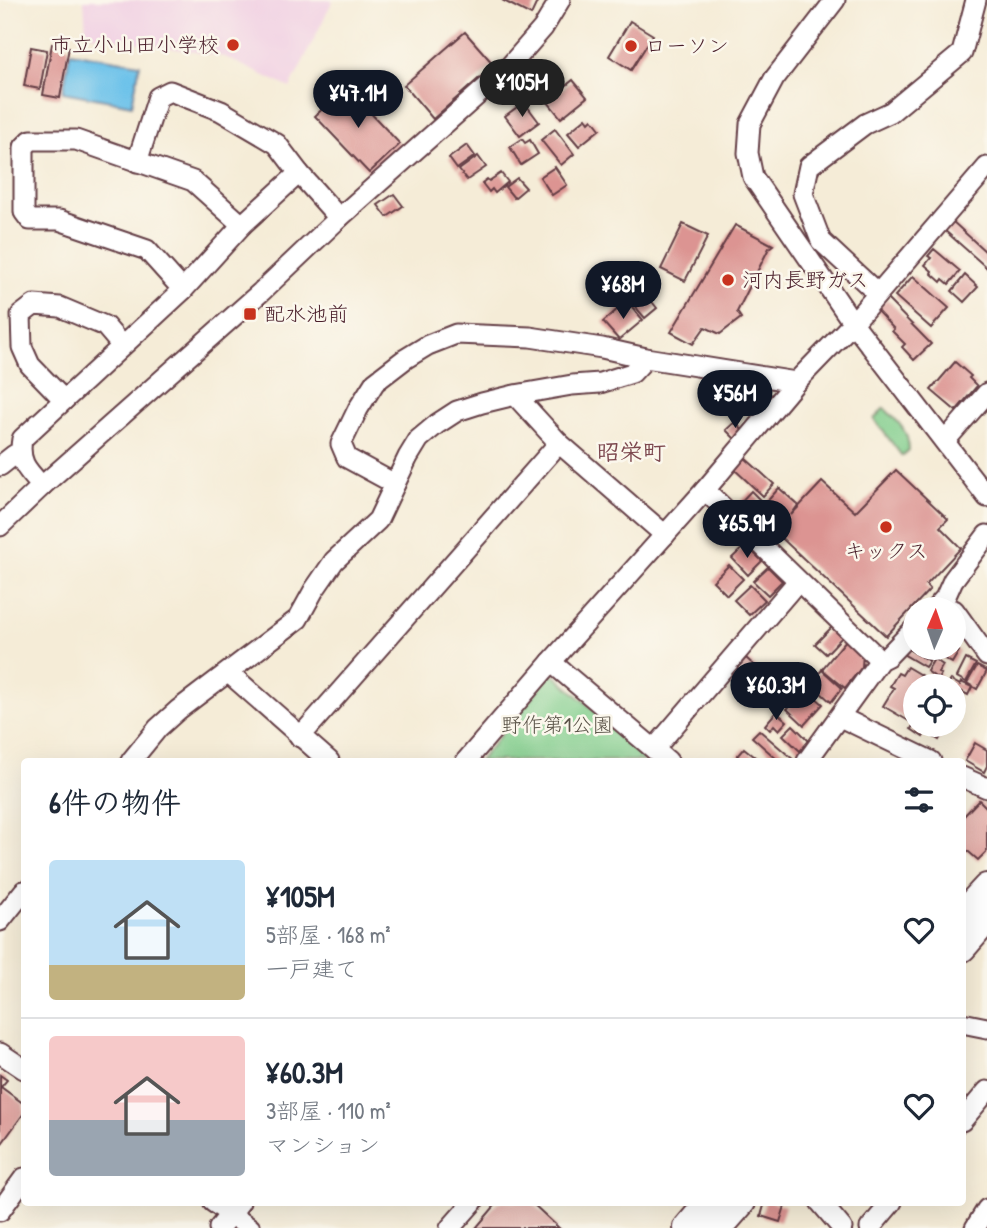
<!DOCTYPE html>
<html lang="ja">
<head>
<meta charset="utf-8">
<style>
	body { margin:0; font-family:"Patrick Hand","Klee One",sans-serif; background:#f2f2f3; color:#1f2937; height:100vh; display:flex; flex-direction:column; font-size:26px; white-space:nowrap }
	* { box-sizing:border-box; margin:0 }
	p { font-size:23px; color:#747a83 }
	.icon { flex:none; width:38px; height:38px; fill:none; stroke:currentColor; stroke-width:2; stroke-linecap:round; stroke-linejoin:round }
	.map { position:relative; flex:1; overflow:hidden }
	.details { position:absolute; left:21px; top:758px; width:945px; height:448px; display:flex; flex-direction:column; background:#fff; border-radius:7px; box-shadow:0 7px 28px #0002 }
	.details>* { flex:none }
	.needle { width:46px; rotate:2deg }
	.fabs { position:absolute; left:903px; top:597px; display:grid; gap:14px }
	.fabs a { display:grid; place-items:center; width:63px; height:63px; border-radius:50%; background:#fff; box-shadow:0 7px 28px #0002; font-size:35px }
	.price { position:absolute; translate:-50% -60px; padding:0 16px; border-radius:24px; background:#111827; color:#fff; font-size:23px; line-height:46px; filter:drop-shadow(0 2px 4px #0008) }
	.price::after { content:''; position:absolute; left:50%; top:42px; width:21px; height:16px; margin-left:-10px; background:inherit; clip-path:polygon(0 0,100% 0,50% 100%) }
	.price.active { background:#222; color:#fff }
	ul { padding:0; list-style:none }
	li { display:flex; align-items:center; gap:21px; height:175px; padding:0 28px }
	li+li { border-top:2px solid #e0e1e3 }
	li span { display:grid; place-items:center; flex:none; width:196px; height:140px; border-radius:7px; color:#555 }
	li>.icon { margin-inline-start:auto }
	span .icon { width:84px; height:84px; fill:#fffc; stroke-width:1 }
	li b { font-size:30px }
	h2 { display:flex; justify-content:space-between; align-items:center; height:84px; padding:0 28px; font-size:30px }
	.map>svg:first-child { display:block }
	.built { fill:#f1d0e3 }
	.green { fill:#81cd8c; stroke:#66765c; stroke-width:2 }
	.water { fill:#6dc2ea; stroke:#5c708a; stroke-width:2 }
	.building { fill:#dc9492 }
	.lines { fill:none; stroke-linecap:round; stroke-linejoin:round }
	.minor-casing { stroke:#643e45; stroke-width:23 }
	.highway-casing { stroke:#643e45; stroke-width:32 }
	.minor { stroke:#fff; stroke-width:19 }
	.highway { stroke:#fff; stroke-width:28 }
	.poi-dot { fill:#c8321e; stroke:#fbf7ec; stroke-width:2.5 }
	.labels { text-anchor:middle; stroke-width:5; stroke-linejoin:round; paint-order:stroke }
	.poi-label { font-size:21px; fill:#4a1f2b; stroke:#fbf7ec; text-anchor:start }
	.park-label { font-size:21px; fill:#5a5348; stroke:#fbf7ec }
	.neighbourhood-label { font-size:23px; font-weight:bold; fill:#7d484f; stroke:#fbf7ec }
</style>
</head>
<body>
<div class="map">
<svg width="987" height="1228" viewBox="0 0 987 1228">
	<rect width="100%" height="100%" fill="#fbf7ec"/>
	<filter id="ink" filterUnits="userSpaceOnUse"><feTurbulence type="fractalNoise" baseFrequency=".0143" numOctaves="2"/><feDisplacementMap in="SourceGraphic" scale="14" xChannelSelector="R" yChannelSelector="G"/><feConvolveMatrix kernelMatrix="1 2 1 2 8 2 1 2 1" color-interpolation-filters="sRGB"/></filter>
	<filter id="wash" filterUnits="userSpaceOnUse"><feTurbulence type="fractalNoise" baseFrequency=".00686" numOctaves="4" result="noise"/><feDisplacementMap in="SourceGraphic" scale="28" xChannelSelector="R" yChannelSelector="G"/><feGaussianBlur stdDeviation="1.57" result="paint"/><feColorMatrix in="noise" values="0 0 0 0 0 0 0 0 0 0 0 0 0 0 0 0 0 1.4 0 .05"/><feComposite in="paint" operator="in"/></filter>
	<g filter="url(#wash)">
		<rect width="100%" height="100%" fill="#f5ecd7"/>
		<path class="built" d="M 84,0 L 333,0 L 290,88 L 225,57 L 86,34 Z"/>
		<g class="green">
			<path d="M 884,408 C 898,422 908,429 909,450 L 902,456 L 874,419 Z"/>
			<path d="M 552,673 L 652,761 L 479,761 Z"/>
		</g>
		<path class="water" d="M 70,52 L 140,64 L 132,105 L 63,92 Z"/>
		<g id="blocks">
			<g class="building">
				<path d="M 502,0 L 538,0 L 531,15 Z"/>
				<path d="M 630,21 L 653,35 L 631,70 L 609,56 Z"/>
				<path d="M 465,32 L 494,65 L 433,119 L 404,85 Z"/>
				<path d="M 52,44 L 69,47 L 60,98 L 43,95 Z"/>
				<path d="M 31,47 L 47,50 L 40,89 L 24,86 Z"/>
				<path d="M 573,80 L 587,97 L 561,118 L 547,101 Z"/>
				<path d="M 346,87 L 400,144 L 369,173 L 315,116 Z"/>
				<path d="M 524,102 L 539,122 L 520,136 L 505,116 Z"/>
				<path d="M 586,118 L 589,122 L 592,119 L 600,129 L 579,146 L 568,133 Z"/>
				<path d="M 555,129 L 574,154 L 561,165 L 541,140 Z"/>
				<path d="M 522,139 L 525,143 L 530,140 L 538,154 L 521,165 L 510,147 Z"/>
				<path d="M 467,145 L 475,156 L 457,169 L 449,158 Z"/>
				<path d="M 478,156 L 486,167 L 467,180 L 459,170 Z"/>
				<path d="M 555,167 L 567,185 L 552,195 L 540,177 Z"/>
				<path d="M 501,173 L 508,182 L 495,193 L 492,189 L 489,192 L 482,183 L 487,179 L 489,181 Z"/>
				<path d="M 517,178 L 526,188 L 514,198 L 505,187 Z"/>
				<path d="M 394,194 L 403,206 L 387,217 L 378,205 Z"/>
				<path d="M 951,220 L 987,253 L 987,268 L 943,229 Z"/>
				<path d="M 683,224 L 708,236 L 685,281 L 661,269 Z"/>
				<path d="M 735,225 L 773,245 L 769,248 L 737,312 L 741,318 L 720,334 L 705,327 L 693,344 L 671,332 Z"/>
				<path d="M 934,249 L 960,271 L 949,284 L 943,279 L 941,282 L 931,273 L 932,271 L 925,265 L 931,258 L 928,256 Z"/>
				<path d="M 965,275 L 978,287 L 964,302 L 952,291 Z"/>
				<path d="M 913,276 L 949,308 L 931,328 L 895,296 Z"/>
				<path d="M 645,293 L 657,308 L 645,318 L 632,303 Z"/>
				<path d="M 887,299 L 931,344 L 914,360 L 902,347 L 905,344 L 892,331 L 894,329 L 876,310 Z"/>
				<path d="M 627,301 L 643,320 L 619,340 L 603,322 Z"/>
				<path d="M 955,362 L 971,376 L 969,378 L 977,386 L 956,411 L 931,390 Z"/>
				<path d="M 735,422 L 743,431 L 735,439 L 726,430 Z"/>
				<path d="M 745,458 L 774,484 L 763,496 L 734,469 Z"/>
				<path d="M 896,470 L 948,519 L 940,527 L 961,548 L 926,585 L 930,589 L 886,636 L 756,514 L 779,488 L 798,505 L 791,515 L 822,482 L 855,512 Z"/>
				<path d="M 751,491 L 760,500 L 745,515 L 736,507 Z"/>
				<path d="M 746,545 L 762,561 L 748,575 L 732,558 Z"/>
				<path d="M 729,565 L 743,579 L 727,595 L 713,581 Z"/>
				<path d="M 768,567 L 782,581 L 768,595 L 753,581 Z"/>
				<path d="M 750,585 L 765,600 L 749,615 L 734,600 Z"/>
				<path d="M 834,625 L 844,635 L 826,654 L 815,644 Z"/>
				<path d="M 847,639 L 863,652 L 862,667 L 845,688 L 822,669 Z"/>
				<path d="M 906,648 L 929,661 L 925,667 L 903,654 Z"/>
				<path d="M 918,648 L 929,648 L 934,651 L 929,660 L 916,652 Z"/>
				<path d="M 948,648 L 954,648 L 959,651 L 952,663 L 941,657 L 945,649 L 947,649 Z"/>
				<path d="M 746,658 L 787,695 L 778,705 L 737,668 Z"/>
				<path d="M 934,659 L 943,665 L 938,673 L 941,674 L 938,679 L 927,671 Z"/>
				<path d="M 966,659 L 976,664 L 966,682 L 957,677 Z"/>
				<path d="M 977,666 L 987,671 L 977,689 L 967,683 Z"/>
				<path d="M 907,667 L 939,686 L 915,686 L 915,724 L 948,724 L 939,740 L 926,732 L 923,737 L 911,729 L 914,724 L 883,706 L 894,688 L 890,686 L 898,673 L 902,675 Z"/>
				<path d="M 822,670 L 842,688 L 831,702 L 810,683 Z"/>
				<path d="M 951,680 L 960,685 L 961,682 L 972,687 L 968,695 L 948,684 Z"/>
				<path d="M 806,689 L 823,704 L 804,725 L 787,709 Z"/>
				<path d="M 776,712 L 787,721 L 779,730 L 774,725 L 770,730 L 765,725 Z"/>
				<path d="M 793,725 L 809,741 L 800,751 L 783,735 Z"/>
				<path d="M 759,730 L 795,761 L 779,761 L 752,737 Z"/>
				<path d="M 975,743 L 987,750 L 987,766 L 984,772 L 965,761 Z"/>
				<path d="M 744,748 L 760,761 L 744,761 L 737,756 Z"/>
				<path d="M 979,800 L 987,808 L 987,851 L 978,860 L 962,846 L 962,818 Z"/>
				<path d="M 0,1075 L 7,1080 L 1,1087 L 24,1104 L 24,1113 L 0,1146 Z"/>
				<path d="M 498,1202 L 531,1202 L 559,1228 L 476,1228 Z"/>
				<path d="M 765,1202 L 772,1202 L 785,1206 L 780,1222 L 761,1216 Z"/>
			</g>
		</g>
	</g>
	<g filter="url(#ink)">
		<use href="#blocks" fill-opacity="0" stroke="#643e45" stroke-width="2"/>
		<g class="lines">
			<g class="minor-casing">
				<g id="minor">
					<path d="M 835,0 L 774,79 L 750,124 L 748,153 L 753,177 L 853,323 L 987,497"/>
					<path d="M 137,162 L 158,97 L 170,91 L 221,111 L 277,144 L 299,173 L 339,218"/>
					<path d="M 183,290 L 147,250 L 59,220 L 30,220 L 24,212 L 24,147 L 31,140 L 76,140 L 193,181 L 242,225"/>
					<path d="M 877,293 L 821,241 L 803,194 L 809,166 L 865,124 L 891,112 L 962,53 L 976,0"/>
					<path d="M 515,395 L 559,443 L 665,535"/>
					<path d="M 64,400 L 30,365 L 22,347 L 21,315 L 34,305 L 60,307 L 105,326 L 122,346"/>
					<path d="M 945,441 L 987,393"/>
					<path d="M 0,466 L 14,455 L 22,460"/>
					<path d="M 395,484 L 408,457 L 419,439 L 437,424 L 457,411 L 482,403 L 515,395 L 572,385 L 600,383 L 632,373 L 646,358"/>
					<path d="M 42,486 C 27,470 18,462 22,439 L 183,290 L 242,225 L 299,173"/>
					<path d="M 705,490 L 880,660"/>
					<path d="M 0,526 L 42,486 L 261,292 L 339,218 L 509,67 L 543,28 L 560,0"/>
					<path d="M 935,609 L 945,598 L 953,580 L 987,535"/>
					<path d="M 954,610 L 987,656"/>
					<path d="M 551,662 L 668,761"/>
					<path d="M 229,673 L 329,761"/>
					<path d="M 840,717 L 931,761"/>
					<path d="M 300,737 L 559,443"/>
					<path d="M 655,748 L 798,581"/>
					<path d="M 131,761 L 158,728 L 178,710 L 298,619 L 314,590 L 334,561 L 378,520 L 395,484 L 347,458 L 341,444 L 358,409 L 375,382 L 405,359 L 428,345 L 456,334 L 530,337 L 602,348 L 646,358 L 796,382"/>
					<path d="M 466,761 L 551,662 L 705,490 L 796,382 L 853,323 L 987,167"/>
					<path d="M 807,761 L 880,660 L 888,656 L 915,628"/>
					<path d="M 962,777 L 987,788"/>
					<path d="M 0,921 L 24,891"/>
					<path d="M 962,1023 L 987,1028"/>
					<path d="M 0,1053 L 24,1069"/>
					<path d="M 962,1121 L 987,1091"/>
					<path d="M 213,1202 L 250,1228"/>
					<path d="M 820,1202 L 842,1228"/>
					<path d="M 0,1211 L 24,1178"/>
					<path d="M 219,1228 L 240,1202"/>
					<path d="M 450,1228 L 473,1202"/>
					<path d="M 870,1228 L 892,1202"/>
					<path d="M 975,1228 L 987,1209"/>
				</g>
			</g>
			<g class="highway-casing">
				<g id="highway">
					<path d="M 962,915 L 987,888"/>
					<path d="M 962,947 L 987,918"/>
					<path d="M 688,1228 L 710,1202"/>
					<path d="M 718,1228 L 741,1202"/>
				</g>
			</g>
			<use href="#minor" class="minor"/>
			<use href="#highway" class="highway"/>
		</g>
	</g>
	<g class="poi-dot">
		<circle cx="233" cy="45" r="7"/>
		<circle cx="631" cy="46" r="7"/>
		<circle cx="728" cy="280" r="7"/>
		<rect x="243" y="307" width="14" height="14" rx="3.5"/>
		<circle cx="886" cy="527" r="7"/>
	</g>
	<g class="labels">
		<g class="poi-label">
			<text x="219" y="52" text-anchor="end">市立小山田小学校</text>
			<text x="645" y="53">ローソン</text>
			<text x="742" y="287">河内長野ガス</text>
			<text x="264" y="321">配水池前</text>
			<text x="886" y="558" text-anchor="middle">キックス</text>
		</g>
		<g class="park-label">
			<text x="557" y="732">野作第1公園</text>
		</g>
		<g class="neighbourhood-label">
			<text x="631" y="460">昭栄町</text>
		</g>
	</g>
</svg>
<div class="fabs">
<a><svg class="needle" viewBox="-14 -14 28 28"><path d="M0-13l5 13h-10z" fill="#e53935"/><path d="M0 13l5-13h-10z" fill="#747a83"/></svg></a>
<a><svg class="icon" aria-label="locate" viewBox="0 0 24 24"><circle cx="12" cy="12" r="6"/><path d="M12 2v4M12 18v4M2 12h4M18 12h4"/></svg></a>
</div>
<b class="price active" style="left:522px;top:119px">¥105M</b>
<b class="price" style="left:358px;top:130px">¥47.1M</b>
<b class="price" style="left:623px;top:321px">¥68M</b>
<b class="price" style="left:735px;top:430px">¥56M</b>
<b class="price" style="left:747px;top:560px">¥65.9M</b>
<b class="price" style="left:776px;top:722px">¥60.3M</b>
<section class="details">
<h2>6件の物件<svg class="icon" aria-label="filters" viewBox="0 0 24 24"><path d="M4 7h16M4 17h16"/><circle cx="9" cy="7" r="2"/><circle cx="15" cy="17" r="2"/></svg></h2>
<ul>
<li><span style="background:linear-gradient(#bfe0f5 75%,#c2b280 0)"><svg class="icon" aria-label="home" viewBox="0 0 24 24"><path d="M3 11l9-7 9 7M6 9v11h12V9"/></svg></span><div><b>¥105M</b><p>5部屋 · 168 m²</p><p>一戸建て</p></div><svg class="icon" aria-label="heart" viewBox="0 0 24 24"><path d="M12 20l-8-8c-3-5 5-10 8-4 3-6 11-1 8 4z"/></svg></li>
<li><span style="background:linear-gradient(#f6c9c9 60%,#9aa5b1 0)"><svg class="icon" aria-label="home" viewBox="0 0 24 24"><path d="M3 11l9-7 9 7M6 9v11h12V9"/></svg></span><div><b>¥60.3M</b><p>3部屋 · 110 m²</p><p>マンション</p></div><svg class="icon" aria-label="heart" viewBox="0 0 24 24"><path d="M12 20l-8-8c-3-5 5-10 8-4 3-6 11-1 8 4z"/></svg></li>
</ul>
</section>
</div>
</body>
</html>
